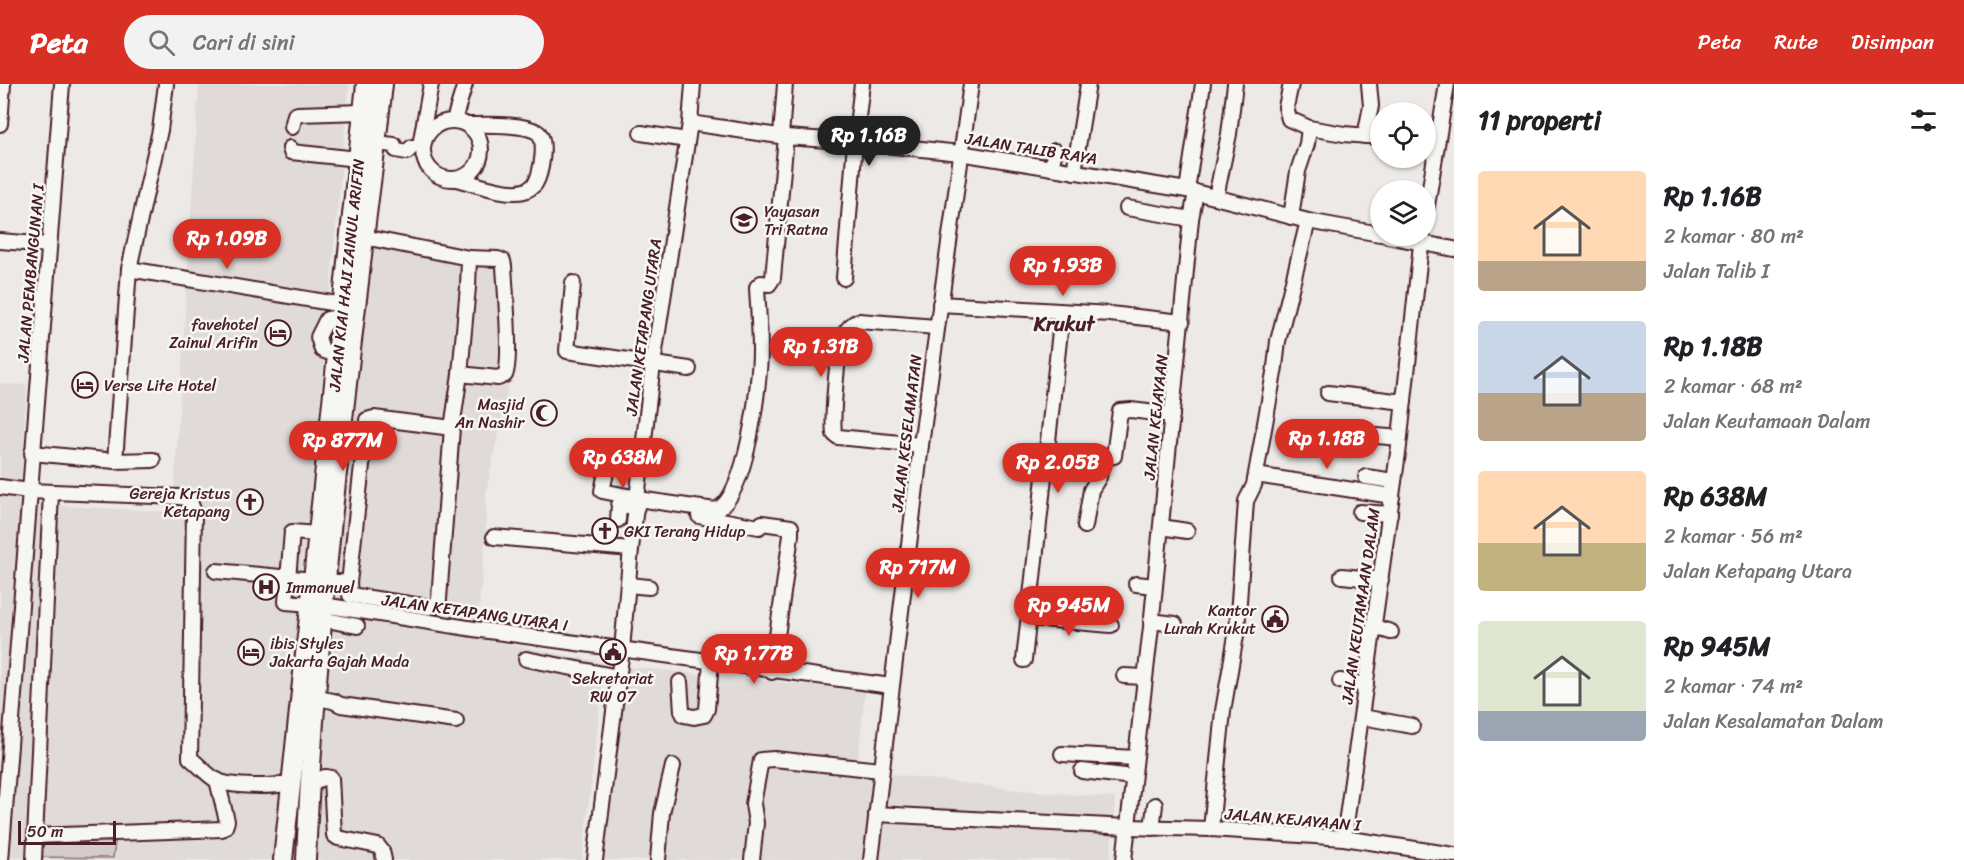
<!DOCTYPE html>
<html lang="id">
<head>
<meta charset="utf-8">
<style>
	body { margin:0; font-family:Sriracha,sans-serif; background:#f2f2f2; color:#202124; height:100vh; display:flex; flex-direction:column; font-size:22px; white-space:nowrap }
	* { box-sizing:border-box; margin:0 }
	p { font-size:20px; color:#757577 }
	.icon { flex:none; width:33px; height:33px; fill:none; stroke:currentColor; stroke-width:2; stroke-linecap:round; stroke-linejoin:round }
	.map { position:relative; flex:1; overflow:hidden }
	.side { display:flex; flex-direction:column; background:#fff; width:510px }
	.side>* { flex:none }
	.buttons { position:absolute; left:1370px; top:18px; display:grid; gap:12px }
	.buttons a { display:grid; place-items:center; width:66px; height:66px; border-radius:50%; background:#fff; box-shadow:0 2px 4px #0004; font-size:30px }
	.scale { position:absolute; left:18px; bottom:15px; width:98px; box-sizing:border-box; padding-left:6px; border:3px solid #4a1f2b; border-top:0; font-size:16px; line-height:21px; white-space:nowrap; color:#4a1f2b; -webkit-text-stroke:4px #f6f6f2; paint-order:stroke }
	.price { position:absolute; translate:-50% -51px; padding:0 14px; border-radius:21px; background:#d93025; color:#fff; font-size:20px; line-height:39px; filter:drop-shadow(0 2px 3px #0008) }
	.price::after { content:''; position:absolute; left:50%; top:36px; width:18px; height:14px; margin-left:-9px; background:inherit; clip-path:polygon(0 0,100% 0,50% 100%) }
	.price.on { background:#222; color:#fff }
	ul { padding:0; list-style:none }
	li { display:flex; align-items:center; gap:18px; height:150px; padding:0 24px }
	li span { display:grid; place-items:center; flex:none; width:168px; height:120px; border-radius:6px; color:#555 }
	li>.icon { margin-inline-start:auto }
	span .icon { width:72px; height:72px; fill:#fffc; stroke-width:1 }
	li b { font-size:26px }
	h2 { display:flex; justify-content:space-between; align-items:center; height:72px; padding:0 24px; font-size:26px }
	header { display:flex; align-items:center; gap:36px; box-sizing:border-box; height:84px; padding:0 30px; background:#d93025; color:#fff }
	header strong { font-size:28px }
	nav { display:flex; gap:33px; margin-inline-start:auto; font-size:21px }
	.search { width:420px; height:54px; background:#f2f2f2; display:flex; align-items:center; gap:15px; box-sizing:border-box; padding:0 21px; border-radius:33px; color:#757577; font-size:22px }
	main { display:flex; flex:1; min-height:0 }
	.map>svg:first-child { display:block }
	.built { fill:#e0dad8 }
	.green { fill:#d4cbca; stroke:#8f757a; stroke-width:1.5 }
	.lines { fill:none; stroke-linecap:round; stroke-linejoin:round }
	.minor-casing { stroke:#4a1f2b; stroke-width:18 }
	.major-casing { stroke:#4a1f2b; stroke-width:22 }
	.minor { stroke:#f6f6f2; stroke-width:14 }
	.major { stroke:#f6f6f2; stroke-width:18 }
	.labels { text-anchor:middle; stroke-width:5; stroke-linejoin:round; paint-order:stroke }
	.street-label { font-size:16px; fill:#4a1f2b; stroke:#f6f6f2 }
	.poi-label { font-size:16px; fill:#4a1f2b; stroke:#f6f6f2; text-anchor:start }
	.quarter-label { font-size:20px; font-weight:bold; fill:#4a1f2b; stroke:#f6f6f2 }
</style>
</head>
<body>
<header>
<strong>Peta</strong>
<div class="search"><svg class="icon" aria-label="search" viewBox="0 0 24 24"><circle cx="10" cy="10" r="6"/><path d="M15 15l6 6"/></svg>Cari di sini</div>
<nav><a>Peta</a><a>Rute</a><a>Disimpan</a></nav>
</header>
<main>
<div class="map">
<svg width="1454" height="776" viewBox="0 0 1454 776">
	<rect width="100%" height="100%" fill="#ece9e6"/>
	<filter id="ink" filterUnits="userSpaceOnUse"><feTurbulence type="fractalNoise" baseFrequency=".0167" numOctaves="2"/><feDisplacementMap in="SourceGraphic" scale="12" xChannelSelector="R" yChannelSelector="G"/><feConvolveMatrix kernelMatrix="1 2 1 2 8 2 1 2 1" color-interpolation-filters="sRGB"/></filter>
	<g filter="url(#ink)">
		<g class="built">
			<path d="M 199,0 L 349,0 L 278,776 L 53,776 L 0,772 L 0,300 L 27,301 L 21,399 L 27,420 L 173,428 Z"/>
			<path d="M 360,159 L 503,175 L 511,288 L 486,408 L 486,449 L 476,554 L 605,579 L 582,776 L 295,776 Z"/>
			<path d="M 620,582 L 865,607 L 857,686 L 1018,706 L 1115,714 L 1110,776 L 597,776 Z"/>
		</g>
		<path class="green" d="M 39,754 L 115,758 L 113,774 L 38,773 Z"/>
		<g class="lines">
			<g class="minor-casing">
				<g id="minor">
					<path d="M 454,36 L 465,0"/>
					<circle cx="452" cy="66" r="29"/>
					<path d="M 690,39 L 786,53 L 855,58 L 960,69 L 1187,106 L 1308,137 L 1380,150"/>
					<path d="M 0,40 L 3,0"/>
					<path d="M 292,43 L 295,31 L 298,30 L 363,28"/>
					<path d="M 1309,44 L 1344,50 L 1380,53"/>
					<path d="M 641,49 L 687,56"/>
					<path d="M 781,52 L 785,0"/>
					<path d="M 1365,52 L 1371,22 L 1369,0"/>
					<path d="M 421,56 L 431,0"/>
					<path d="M 376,59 L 394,61 L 396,66 L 407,68 L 412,63"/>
					<path d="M 290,64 L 291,68 L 358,75"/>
					<path d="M 1051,84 L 1055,67"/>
					<path d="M 1074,88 L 1088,0"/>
					<path d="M 456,95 C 473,99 507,112 524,107 C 528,106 532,103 535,100 C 541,91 548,54 537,48 C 523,39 485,41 468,41"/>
					<path d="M 1187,106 L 1203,0"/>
					<path d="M 1216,113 L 1229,50 L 1235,0"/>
					<path d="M 1127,124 L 1191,135"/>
					<path d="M 1291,133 L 1298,87 L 1307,60 L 1309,44 L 1289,35 L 1286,23 L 1291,0"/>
					<path d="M 1425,134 L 1447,0"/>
					<path d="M 1387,152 L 1454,165"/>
					<path d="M 0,157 L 49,161"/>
					<path d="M 129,185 L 343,221"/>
					<path d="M 844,194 L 855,58 L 862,0"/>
					<path d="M 573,199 L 567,267 L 689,285"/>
					<path d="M 940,220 L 1110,230 L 1182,238"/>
					<path d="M 337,272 L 322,266 L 318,253 L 327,235 L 342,232"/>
					<path d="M 460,290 L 498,294 L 505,291 C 512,278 505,202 504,182 L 503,177 L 498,175 L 469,174"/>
					<path d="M 1328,309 L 1404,318"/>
					<path d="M 1377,352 L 1400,354"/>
					<path d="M 921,361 L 838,353 L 834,350 C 832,333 837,269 842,254 C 845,247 852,239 859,237 L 936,243"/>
					<path d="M 32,369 L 115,377 L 153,376"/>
					<path d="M 115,377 L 129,185 L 160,46 L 166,0"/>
					<path d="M 607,384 L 602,407 L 638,414"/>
					<path d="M 1256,391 L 1392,412"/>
					<path d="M 1366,393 L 1394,397"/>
					<path d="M 0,403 L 29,407 L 179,413 L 189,415 L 194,428 L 190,674 C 199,681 207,691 216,696 C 229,703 278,704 291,698"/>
					<path d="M 638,415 L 715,426 C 747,417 760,296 760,267 C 760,246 758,224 757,203 L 761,199 L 769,200 L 773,194 L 786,53"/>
					<path d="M 1360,428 L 1390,430"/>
					<path d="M 699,432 L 759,443 L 762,439 L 791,443 L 791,451 L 772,588"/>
					<path d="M 618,436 L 619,421 L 637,423"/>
					<path d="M 1085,442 L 1091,406 L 1099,393 L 1102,375 L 1114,372 L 1120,327 L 1131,326 L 1172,331"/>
					<path d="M 1161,443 L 1187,447"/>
					<path d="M 494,453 L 631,465"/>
					<path d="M 216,487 L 313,496"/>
					<path d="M 1342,492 L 1381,496"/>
					<path d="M 326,497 L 349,499 L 350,511 L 429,523 L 436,521 L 439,515 L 452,344 L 460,290 L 468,203 L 469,174 L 364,153"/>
					<path d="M 349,499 L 367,336 L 374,334 L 452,344"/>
					<path d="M 1136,500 L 1155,502"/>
					<path d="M 628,501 L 649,503"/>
					<path d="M 310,520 L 286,518 L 292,448 L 317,450"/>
					<path d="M 323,521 L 474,545 L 891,602"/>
					<path d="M 1029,534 L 1111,541"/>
					<path d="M 322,535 L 357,542"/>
					<path d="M 1151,537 L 1175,540"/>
					<path d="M 1374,543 L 1391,548"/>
					<path d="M 526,575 L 619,593"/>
					<path d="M 1024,576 L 1062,229"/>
					<path d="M 1124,592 L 1144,593"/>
					<path d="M 1340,597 L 1366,601"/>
					<path d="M 680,598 L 682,627 L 684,631 L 694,633 L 704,631 L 707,625 L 711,579"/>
					<path d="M 317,614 L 333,617 L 341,621 L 456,637"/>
					<path d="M 1362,633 L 1412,642"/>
					<path d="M 1062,670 L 1135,674"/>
					<path d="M 1082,687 L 1133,693"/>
					<path d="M 309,700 L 325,693 L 331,694 L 334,751 L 338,754 L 378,762 L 382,767 L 384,776"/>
					<path d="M 876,730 L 1128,743 L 1211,745 L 1344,754 L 1454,771"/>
					<path d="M 1152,744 L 1155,721"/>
					<path d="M 1211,745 L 1223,627 L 1237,546 L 1246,417 L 1254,401 L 1275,283 L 1278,257 L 1308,137"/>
					<path d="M 36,752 L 222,745 L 225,743 L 227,737 L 217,696"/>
					<path d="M 1344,754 L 1399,362 L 1422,152"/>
					<path d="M 1,776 L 62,0"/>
					<path d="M 34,776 L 51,408"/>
					<path d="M 595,776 L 622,565 L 631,465 L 653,280 L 690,39 L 693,0"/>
					<path d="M 658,776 L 662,729 L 673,682"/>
					<path d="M 752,776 L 756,739 L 753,720 L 761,676 L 774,675 L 881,686"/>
					<path d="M 871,776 L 921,361 L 971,0"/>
					<path d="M 1124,776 L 1151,543 L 1191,135 L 1196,108"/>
				</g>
			</g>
			<g class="major-casing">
				<g id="major">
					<path d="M 283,776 L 366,0"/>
					<path d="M 306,776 C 314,583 336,390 359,198 C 366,132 376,66 383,0"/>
				</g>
			</g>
			<use href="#minor" class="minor"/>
			<use href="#major" class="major"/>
		</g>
	</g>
	<defs>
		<g id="school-ring" transform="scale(1.35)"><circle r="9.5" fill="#f6f6f2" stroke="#4a1f2b" stroke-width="1.5"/><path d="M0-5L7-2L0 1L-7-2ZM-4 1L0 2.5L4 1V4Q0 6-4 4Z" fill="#4a1f2b"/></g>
		<g id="hotel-ring" transform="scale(1.35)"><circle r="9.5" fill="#f6f6f2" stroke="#4a1f2b" stroke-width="1.5"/><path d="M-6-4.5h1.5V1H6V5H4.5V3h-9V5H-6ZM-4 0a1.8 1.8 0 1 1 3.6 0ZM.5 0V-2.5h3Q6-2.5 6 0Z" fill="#4a1f2b"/></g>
		<g id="mosque-ring" transform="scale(1.35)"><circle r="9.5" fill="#f6f6f2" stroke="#4a1f2b" stroke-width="1.5"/><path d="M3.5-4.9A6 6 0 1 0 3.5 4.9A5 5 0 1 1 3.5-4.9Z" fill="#4a1f2b"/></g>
		<g id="church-ring" transform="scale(1.35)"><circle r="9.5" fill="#f6f6f2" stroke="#4a1f2b" stroke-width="1.5"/><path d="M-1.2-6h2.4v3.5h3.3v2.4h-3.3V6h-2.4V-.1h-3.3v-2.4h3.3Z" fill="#4a1f2b"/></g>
		<g id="hospital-ring" transform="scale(1.35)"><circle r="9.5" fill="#f6f6f2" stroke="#4a1f2b" stroke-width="1.5"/><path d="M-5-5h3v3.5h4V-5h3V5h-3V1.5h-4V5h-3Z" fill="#4a1f2b"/></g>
		<g id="civic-ring" transform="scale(1.35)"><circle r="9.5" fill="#f6f6f2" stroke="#4a1f2b" stroke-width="1.5"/><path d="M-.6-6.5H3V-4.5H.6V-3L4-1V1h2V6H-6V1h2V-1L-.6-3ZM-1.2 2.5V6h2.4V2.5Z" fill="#4a1f2b"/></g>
	</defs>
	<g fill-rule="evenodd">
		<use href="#school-ring" x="744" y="136"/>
		<use href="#hotel-ring" x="278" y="249"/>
		<use href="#hotel-ring" x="85" y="301"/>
		<use href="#mosque-ring" x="544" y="329"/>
		<use href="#church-ring" x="250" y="418"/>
		<use href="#church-ring" x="605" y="447"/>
		<use href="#hospital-ring" x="266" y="503"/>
		<use href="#civic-ring" x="1275" y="535"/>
		<use href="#hotel-ring" x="251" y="568"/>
		<use href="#civic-ring" x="613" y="568"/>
	</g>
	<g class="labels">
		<g class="street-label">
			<text transform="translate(1031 64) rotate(9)" y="6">JALAN TALIB RAYA</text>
			<text transform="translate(30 189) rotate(-85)" y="6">JALAN PEMBANGUNAN I</text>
			<text transform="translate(346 191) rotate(-84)" y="6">JALAN KIAI HAJI ZAINUL ARIFIN</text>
			<text transform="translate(643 243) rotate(-82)" y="6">JALAN KETAPANG UTARA</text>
			<text transform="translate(1155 333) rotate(-84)" y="6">JALAN KEJAYAAN</text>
			<text transform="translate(906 349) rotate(-83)" y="6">JALAN KESELAMATAN</text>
			<text transform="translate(1360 522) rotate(-82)" y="6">JALAN KEUTAMAAN DALAM</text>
			<text transform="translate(475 528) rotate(8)" y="6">JALAN KETAPANG UTARA I</text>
			<text transform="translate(1293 735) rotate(5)" y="6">JALAN KEJAYAAN I</text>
		</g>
		<g class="poi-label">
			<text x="764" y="133">Yayasan<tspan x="764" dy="18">Tri Ratna</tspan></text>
			<text x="258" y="246" text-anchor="end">favehotel<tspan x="258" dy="18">Zainul Arifin</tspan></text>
			<text x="104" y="307">Verse Lite Hotel</text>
			<text x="524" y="326" text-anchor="end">Masjid<tspan x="524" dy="18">An Nashir</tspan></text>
			<text x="230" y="415" text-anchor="end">Gereja Kristus<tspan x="230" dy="18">Ketapang</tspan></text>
			<text x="624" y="453">GKI Terang Hidup</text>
			<text x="286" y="509">Immanuel</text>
			<text x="1256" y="532" text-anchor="end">Kantor<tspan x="1256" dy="18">Lurah Krukut</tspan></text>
			<text x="270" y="565">ibis Styles<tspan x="270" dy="18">Jakarta Gajah Mada</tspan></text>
			<text x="613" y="600" text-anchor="middle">Sekretariat<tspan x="613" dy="18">RW 07</tspan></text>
		</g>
		<g class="quarter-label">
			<text x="1064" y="247">Krukut</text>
		</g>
	</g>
</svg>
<div class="buttons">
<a><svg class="icon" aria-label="locate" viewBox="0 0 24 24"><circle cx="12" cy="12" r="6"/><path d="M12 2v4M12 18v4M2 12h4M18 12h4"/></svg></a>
<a><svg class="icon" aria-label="layers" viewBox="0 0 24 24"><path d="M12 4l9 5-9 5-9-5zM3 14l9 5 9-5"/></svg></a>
</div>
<div class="scale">50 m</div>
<b class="price on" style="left:869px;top:83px">Rp 1.16B</b>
<b class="price" style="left:227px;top:186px">Rp 1.09B</b>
<b class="price" style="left:1063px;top:213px">Rp 1.93B</b>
<b class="price" style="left:821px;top:294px">Rp 1.31B</b>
<b class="price" style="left:1327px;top:386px">Rp 1.18B</b>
<b class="price" style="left:343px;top:388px">Rp 877M</b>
<b class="price" style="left:623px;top:405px">Rp 638M</b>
<b class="price" style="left:1058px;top:410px">Rp 2.05B</b>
<b class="price" style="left:918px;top:515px">Rp 717M</b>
<b class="price" style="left:1069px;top:553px">Rp 945M</b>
<b class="price" style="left:754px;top:601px">Rp 1.77B</b>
</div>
<section class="side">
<h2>11 properti<svg class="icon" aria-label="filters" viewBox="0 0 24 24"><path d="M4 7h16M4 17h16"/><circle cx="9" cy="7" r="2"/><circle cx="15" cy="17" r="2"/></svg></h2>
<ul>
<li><span style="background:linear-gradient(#ffd9b3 75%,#b9a48a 0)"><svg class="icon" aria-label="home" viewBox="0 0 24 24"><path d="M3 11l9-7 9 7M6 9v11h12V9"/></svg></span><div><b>Rp 1.16B</b><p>2 kamar · 80 m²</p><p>Jalan Talib I</p></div></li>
<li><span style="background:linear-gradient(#c9d6e8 60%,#b9a48a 0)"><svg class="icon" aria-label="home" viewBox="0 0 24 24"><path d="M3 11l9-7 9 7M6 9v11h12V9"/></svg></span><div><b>Rp 1.18B</b><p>2 kamar · 68 m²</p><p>Jalan Keutamaan Dalam</p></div></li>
<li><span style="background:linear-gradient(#ffd9b3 60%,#c2b280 0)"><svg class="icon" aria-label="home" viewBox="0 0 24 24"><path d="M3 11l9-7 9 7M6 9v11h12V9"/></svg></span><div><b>Rp 638M</b><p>2 kamar · 56 m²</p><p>Jalan Ketapang Utara</p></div></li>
<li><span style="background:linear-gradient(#dfe7d0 75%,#9aa5b1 0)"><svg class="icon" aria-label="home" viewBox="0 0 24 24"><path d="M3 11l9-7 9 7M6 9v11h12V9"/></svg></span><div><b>Rp 945M</b><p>2 kamar · 74 m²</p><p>Jalan Kesalamatan Dalam</p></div></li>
</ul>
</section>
</main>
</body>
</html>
